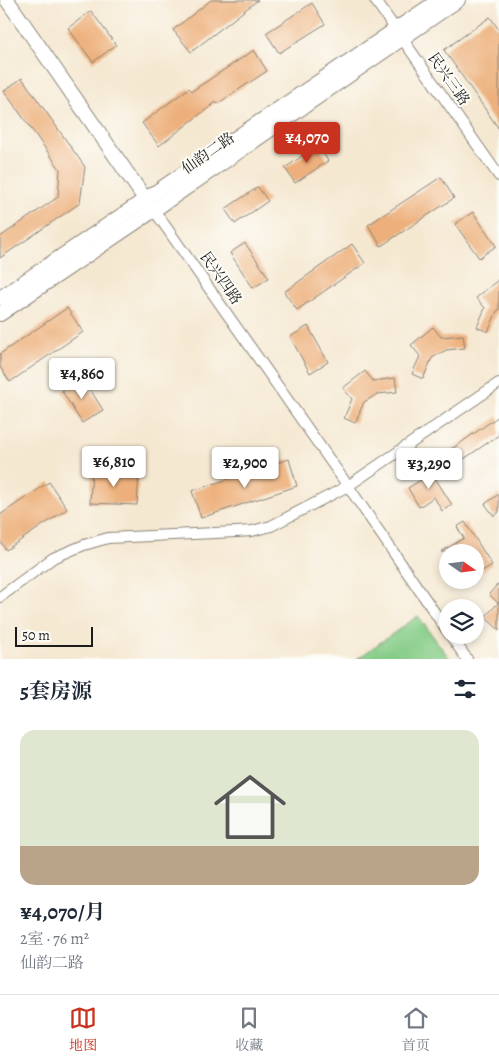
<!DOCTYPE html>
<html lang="zh">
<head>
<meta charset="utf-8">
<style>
	body { margin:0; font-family:Alegreya,"Noto Serif SC",serif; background:#f2f2f3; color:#1f2937; height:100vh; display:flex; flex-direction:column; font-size:19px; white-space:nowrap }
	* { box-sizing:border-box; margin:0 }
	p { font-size:16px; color:#747a83 }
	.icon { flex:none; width:28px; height:28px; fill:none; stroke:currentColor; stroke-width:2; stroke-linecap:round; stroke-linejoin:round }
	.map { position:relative; height:659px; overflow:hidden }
	.drawer { display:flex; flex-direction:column; background:#fff; flex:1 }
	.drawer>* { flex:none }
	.needle { width:32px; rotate:104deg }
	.controls { position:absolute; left:439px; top:544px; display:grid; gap:10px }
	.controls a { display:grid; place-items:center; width:45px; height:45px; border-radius:50%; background:#fff; box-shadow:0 2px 8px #0003; font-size:25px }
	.scale { position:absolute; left:15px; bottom:12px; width:78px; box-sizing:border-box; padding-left:5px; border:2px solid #1c1c1c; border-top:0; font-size:14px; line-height:18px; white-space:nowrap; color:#1c1c1c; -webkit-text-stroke:4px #fdfcf7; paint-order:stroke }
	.price { position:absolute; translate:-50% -42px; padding:0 11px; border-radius:5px; background:#fff; color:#222; font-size:16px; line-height:32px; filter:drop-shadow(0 1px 2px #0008) }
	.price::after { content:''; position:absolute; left:50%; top:30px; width:15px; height:11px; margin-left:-8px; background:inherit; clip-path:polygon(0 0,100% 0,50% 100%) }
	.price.selected { background:#c8321e; color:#fff }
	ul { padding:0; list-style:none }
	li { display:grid; align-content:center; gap:10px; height:265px; padding:0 20px }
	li+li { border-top:1px solid #e0e1e3 }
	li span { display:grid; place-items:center; height:155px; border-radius:15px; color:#555 }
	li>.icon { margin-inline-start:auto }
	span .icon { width:90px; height:90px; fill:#fffc; stroke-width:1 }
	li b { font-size:21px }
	h2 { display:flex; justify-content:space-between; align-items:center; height:60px; padding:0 20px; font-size:21px }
	.tab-bar { display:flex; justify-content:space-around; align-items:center; height:70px; border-top:1px solid #e0e1e3; background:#fff; font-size:14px; color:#747a83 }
	.tab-bar a { display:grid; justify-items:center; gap:2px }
	.tab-bar .selected { color:#c8321e }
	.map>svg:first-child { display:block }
	.green { fill:#85cc87; stroke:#507452 }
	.building { fill:#edb07c }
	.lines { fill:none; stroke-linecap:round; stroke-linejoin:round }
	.street-casing { stroke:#888276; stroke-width:12 }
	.secondary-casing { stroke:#888276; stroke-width:16 }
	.street { stroke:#fff; stroke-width:10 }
	.secondary { stroke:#fff; stroke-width:14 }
	.labels { text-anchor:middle; stroke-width:4; stroke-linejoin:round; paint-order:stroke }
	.street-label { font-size:15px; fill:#1c1c1c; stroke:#fdfcf7 }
</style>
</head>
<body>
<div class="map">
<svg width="499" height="659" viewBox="0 0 499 659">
	<rect width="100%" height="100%" fill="#fdfcf7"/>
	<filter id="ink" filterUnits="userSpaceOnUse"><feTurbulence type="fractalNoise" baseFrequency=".02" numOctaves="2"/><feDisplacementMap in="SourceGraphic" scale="10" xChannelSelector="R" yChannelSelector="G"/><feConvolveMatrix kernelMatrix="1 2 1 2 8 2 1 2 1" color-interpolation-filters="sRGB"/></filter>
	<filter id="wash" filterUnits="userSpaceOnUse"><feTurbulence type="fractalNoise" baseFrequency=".0096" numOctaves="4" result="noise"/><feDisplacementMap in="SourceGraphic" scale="20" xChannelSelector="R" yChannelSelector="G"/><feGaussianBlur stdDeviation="1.12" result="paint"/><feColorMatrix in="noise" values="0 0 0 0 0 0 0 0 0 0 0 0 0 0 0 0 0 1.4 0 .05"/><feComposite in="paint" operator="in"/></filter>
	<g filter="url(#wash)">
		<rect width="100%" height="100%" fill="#f5e8d1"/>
		<path class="green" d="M 418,616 L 450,659 L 357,659 Z"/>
		<g id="blocks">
			<g class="building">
				<path d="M 211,0 L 258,0 L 191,52 L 173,30 Z"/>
				<path d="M 312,3 L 325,24 L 279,53 L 266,33 Z"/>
				<path d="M 91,11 L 116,45 L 93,62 L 68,28 Z"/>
				<path d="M 490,17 L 499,30 L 499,129 L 444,50 Z"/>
				<path d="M 254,50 L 267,71 L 217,104 L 216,102 L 159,146 L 142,123 L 189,88 L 192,91 Z"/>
				<path d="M 22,78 L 85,167 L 80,203 L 0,258 L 0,237 L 58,197 L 60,169 L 4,91 Z"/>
				<path d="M 318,145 L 328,161 L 295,183 L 285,168 Z"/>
				<path d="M 441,177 L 454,198 L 381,246 L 368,225 Z"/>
				<path d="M 258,187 L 268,201 L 235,224 L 225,209 Z"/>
				<path d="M 473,212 L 496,246 L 479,258 L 455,224 Z"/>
				<path d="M 245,243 L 269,278 L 253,288 L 230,253 Z"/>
				<path d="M 352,244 L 365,263 L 297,310 L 284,292 Z"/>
				<path d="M 499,279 L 499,310 L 497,311 L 488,332 L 477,327 L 485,308 L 476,298 Z"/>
				<path d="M 67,308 L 83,332 L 10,382 L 0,367 L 0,354 Z"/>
				<path d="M 308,326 L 328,362 L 310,373 L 290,337 Z"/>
				<path d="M 433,327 L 441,337 L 463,335 L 465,348 L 446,350 L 432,358 L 423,379 L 412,374 L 420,356 L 411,345 Z"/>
				<path d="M 365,371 L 373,381 L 395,378 L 397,392 L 378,394 L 364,402 L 355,423 L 344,418 L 352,399 L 343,388 Z"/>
				<path d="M 83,378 L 103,410 L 82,423 L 62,391 Z"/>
				<path d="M 499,416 L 499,435 L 455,465 L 446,453 Z"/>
				<path d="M 289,459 L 297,486 L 201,518 L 192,491 Z"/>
				<path d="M 425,462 L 452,505 L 442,511 L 434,497 L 419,507 L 408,488 L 424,478 L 418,467 Z"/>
				<path d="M 92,470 L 139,472 L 137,505 L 90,503 Z"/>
				<path d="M 49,482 L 67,509 L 6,550 L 0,541 L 0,515 Z"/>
				<path d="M 499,494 L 499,512 L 494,516 L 485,504 Z"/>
				<path d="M 465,522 L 492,565 L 482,571 L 475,559 L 475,552 L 441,552 L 464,538 L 457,527 Z"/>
				<path d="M 499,583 L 499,630 L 485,617 L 498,603 L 489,594 Z"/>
			</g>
		</g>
	</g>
	<g filter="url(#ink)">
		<use href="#blocks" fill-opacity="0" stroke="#888276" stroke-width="1"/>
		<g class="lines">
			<g class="street-casing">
				<g id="street">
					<path d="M 375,0 L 499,176"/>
					<path d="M 154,210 L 348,486 L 448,632"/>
					<path d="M 0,597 L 53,558 L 84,545 L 108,538 L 236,532 L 252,531 L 271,526 L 348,486 L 499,383"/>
					<path d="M 450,635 L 467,659"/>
				</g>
			</g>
			<g class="secondary-casing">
				<g id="secondary">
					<path d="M 7,0 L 150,206"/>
					<path d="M 0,298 L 439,0"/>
					<path d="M 0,314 L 154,210 L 458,0"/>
				</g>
			</g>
			<use href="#street" class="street"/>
			<use href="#secondary" class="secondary"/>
		</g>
	</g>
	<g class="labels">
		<g class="street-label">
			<text transform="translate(449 79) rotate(55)" y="5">民兴三路</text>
			<text transform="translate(208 153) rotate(-35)" y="5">仙韵二路</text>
			<text transform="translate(221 278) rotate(55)" y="5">民兴四路</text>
		</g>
	</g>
</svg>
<div class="controls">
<a><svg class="needle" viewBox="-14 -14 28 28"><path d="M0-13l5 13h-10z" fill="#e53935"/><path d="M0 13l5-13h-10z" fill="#747a83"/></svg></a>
<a><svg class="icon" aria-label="layers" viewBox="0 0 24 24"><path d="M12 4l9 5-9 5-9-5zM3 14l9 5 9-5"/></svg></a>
</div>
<div class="scale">50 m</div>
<b class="price selected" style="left:307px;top:164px">¥4,070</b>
<b class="price" style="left:82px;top:400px">¥4,860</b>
<b class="price" style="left:114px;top:488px">¥6,810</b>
<b class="price" style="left:245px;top:489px">¥2,900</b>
<b class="price" style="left:429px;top:490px">¥3,290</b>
</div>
<section class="drawer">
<h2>5套房源<svg class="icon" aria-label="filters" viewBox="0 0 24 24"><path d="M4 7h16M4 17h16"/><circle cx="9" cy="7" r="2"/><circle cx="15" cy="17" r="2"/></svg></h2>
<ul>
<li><span style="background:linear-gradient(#dfe7d0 75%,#b9a48a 0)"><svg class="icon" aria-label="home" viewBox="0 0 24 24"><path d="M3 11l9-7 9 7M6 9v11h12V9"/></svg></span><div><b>¥4,070/月</b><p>2室 · 76 m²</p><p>仙韵二路</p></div></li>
</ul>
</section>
<nav class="tab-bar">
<a class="selected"><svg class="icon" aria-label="map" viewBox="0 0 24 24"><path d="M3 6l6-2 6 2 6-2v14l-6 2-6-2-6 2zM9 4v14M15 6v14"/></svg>地图</a>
<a><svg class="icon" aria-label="saved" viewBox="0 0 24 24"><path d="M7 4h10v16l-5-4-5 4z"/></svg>收藏</a>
<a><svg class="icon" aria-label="home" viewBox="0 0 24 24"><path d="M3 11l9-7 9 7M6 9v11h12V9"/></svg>首页</a>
</nav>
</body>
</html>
